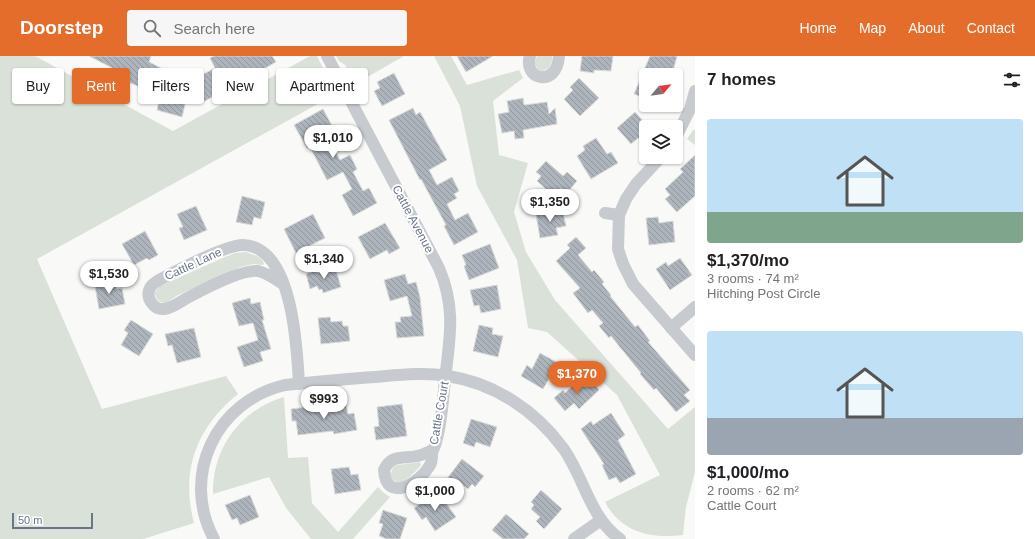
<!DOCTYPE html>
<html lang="en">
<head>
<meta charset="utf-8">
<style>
	body { margin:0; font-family:Helvetica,sans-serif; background:#f6f6f6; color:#202124; height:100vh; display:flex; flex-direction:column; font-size:15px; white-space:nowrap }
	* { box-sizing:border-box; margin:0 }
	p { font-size:13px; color:#757577 }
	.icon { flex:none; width:22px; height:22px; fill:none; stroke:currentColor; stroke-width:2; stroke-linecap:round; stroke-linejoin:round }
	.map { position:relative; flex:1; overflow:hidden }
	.panel { display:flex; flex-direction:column; background:#fff; width:340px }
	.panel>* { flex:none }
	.top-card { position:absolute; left:12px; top:12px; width:380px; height:36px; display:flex; gap:8px }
	.needle { width:26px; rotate:61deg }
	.fabs { position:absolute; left:639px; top:12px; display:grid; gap:8px }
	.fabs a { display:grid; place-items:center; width:44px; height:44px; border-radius:4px; background:#fff; box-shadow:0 1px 3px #0004; font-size:20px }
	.scale { position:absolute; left:12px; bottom:10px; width:81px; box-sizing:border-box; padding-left:4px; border:2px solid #687688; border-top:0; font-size:11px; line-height:14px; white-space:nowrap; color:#687688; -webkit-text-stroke:3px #fff; paint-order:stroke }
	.price { position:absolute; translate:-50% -34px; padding:0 9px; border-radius:14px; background:#fff; color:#222; font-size:13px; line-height:26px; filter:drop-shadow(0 1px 2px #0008) }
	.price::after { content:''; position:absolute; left:50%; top:24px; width:12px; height:9px; margin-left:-6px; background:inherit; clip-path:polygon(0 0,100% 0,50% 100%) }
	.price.on { background:#e46d2b; color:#fff }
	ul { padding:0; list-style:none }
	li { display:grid; align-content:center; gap:8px; height:212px; padding:0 12px }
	li span { display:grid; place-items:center; height:124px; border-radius:4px; color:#555 }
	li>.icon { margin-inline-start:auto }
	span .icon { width:72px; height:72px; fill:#fffc; stroke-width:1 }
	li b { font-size:17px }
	h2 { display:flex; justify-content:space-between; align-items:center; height:48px; padding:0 12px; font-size:17px }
	.tag { padding:0 14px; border-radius:4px; background:#fff; box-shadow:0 1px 3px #0004; font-size:14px; line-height:36px }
	.tag.on { background:#e46d2b; color:#fff }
	header { display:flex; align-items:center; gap:24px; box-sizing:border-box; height:56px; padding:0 20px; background:#e46d2b; color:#fff }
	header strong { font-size:19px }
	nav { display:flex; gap:22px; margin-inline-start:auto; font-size:14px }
	.search { width:280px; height:36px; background:#f6f6f6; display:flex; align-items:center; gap:10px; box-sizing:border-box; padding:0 14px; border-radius:4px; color:#757577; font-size:15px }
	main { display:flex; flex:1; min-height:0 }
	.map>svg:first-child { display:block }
	.grass { fill:#dae1d8 }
	.building { fill:url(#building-back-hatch); stroke:#dbdbd9 }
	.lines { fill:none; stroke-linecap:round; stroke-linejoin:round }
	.minor { stroke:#c7cace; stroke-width:12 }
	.labels { text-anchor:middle; stroke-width:4; stroke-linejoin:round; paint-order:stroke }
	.street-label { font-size:12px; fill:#687688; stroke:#fff }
</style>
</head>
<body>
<header>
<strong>Doorstep</strong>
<div class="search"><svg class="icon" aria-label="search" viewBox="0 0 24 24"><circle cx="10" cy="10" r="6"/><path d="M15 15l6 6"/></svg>Search here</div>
<nav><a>Home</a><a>Map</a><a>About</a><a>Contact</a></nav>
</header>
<main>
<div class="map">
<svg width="695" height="483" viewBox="0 0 695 483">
	<defs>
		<pattern id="building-back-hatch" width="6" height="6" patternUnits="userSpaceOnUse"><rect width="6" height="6" fill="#aeb4bc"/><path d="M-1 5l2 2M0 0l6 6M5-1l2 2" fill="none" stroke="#91979f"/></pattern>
	</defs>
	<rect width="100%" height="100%" fill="#f9f9f7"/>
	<g class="grass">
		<path d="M 0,0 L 35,0 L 173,75 L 310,0 L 317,0 L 323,12 L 321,16 L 334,39 L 37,203 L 102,353 L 226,320 L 238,338 C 197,371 180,414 194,467 L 143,483 L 0,483 Z"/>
		<path d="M 336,0 L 404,0 L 355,28 L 345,9 L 339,5 Z"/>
		<path d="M 434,0 L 451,0 L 467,29 L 519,14 L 523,22 L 493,45 L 499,99 L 528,107 L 514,156 L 526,196 L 555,244 L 668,373 L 695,351 L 695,416 L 686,451 L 683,479 C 650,483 621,476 605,446 L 660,419 L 617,339 L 547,276 L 528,272 L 517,204 L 477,130 L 460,50 Z"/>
		<path d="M 537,0 L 552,0 L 552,5 L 549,12 L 543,15 L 539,14 L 534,8 Z"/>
		<path d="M 693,74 L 695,74 L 695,89 L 687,83 Z"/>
		<path d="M 246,196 L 259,201 L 263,205 L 264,208 L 262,209 L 253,208 L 240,211 L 178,239 L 166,247 C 158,247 155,242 155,236 L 160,230 L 225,201 L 235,197 Z"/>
		<path d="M 284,341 L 288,402 L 308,401 L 312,447 L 338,476 L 378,431 L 384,437 L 390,441 L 353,483 L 311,483 L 286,452 L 269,421 L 213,438 C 212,393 240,354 284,341 Z"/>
		<path d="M 420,406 L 421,409 C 415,416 396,438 390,418 L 394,410 L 398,409 Z"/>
	</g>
	<g class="building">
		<path d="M 89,0 L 151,0 L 149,6 L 161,12 L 156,24 L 189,32 L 182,61 L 157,54 L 160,40 L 124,24 L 126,19 Z"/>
		<path d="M 214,0 L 272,0 L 276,6 L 253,19 L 250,13 L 219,29 L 222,36 L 201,47 L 192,28 L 201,23 L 200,20 L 215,12 L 210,2 Z"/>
		<path d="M 457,0 L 493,0 L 466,16 Z"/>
		<path d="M 582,0 L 613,0 L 611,15 L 594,14 L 594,17 L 580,15 Z"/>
		<path d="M 650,0 L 677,0 L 672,19 L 646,19 L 646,43 L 634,38 Z"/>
		<path d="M 394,17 L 405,38 L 382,50 L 374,35 L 380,32 L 377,26 Z"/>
		<path d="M 579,22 L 599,42 L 580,60 L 564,43 L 573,34 L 570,31 Z"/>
		<path d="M 523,42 L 524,49 L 547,46 L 549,58 L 555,52 L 557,68 L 523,74 L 524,82 L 515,83 L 514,75 L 502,77 L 498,58 L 509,56 L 507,45 Z"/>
		<path d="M 413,52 L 416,59 L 420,56 L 447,104 L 429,114 L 437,129 L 452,121 L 459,135 L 454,138 L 457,142 L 447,148 L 455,164 L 468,157 L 478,176 L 454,189 L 444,170 L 446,169 L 421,123 L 420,124 L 389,64 Z"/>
		<path d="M 323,53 L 338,81 L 330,85 L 340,104 L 350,99 L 357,113 L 353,116 L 363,135 L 369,132 L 377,147 L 353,160 L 342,139 L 352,133 L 343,116 L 327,124 L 310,91 L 307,92 L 294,69 Z"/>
		<path d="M 635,56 L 646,68 L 646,80 L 641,85 L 638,82 L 631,88 L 617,72 Z"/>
		<path d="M 596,82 L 607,98 L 611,96 L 618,107 L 591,123 L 577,100 L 585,94 L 583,90 Z"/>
		<path d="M 695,99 L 695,140 L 677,156 L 665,143 L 670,139 L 665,133 L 683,116 L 680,113 Z"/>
		<path d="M 546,105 L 563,120 L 567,116 L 577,125 L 567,137 L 561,132 L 554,140 L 537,125 L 541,120 L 536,116 Z"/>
		<path d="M 242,140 L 265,146 L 261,163 L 254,161 L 252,169 L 236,166 Z"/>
		<path d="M 196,150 L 207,174 L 184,184 L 179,172 L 183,171 L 177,158 Z"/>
		<path d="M 562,153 L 566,170 L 556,172 L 558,179 L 540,182 L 536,158 Z"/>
		<path d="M 313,158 L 325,182 L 307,191 L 309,195 L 298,201 L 284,173 Z"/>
		<path d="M 658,161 L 659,167 L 673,165 L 675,186 L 649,189 L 646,162 Z"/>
		<path d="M 385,167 L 400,192 L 389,198 L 387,194 L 370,203 L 358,181 Z"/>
		<path d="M 145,175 L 158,199 L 149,204 L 147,202 L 134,209 L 122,188 Z"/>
		<path d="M 576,181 L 586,192 L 578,199 L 592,216 L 594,214 L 604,226 L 602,228 L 611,239 L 610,240 L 635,271 L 638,269 L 650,285 L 648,286 L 690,334 L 684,339 L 690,345 L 676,356 L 656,332 L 654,334 L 640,318 L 641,317 L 611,280 L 609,282 L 599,270 L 603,267 L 592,254 L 588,257 L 573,237 L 580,232 L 556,205 L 570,192 L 567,189 Z"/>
		<path d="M 490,188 L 499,212 L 469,224 L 464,210 L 466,209 L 462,199 Z"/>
		<path d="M 680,202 L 692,219 L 670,234 L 656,213 L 666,206 L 668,210 Z"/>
		<path d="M 335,211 L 341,231 L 323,237 L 322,233 L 319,234 L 317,230 L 310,233 L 306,218 L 317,214 L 318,217 Z"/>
		<path d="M 405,218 L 408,228 L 416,226 L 420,241 L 424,280 L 397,282 L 395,266 L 401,266 L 400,261 L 412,260 L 407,240 L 390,245 L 384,224 Z"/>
		<path d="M 115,225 L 117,233 L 122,232 L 125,248 L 99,253 L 95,230 Z"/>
		<path d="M 497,229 L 501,253 L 481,257 L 479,249 L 474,250 L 470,234 Z"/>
		<path d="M 250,242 L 251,248 L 260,246 L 264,264 L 262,264 L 271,293 L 260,296 L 263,305 L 244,311 L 237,291 L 258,284 L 253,267 L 239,270 L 232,247 Z"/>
		<path d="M 330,261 L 331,266 L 342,265 L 343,270 L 348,270 L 350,285 L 321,288 L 318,262 Z"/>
		<path d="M 131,264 L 153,278 L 139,300 L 121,289 L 128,277 L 124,274 Z"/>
		<path d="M 479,269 L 493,272 L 492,278 L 503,280 L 498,301 L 473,295 Z"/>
		<path d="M 194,272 L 201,301 L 177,307 L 172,289 L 168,290 L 165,278 Z"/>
		<path d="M 540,297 L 558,307 L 543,333 L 521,320 L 527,309 L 532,313 Z"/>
		<path d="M 590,323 L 599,334 L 579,353 L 574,347 L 565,355 L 554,342 L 563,334 L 565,337 L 579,324 L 583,329 Z"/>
		<path d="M 402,348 L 407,380 L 376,384 L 374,371 L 379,370 L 377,351 Z"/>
		<path d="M 346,349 L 348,358 L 354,357 L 357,374 L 334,378 L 333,375 L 298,379 L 296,365 L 292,365 L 291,353 L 316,350 L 316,355 Z"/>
		<path d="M 611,357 L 625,379 L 618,384 L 636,418 L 620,427 L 616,421 L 609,424 L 602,409 L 604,408 L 581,373 L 591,365 L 593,369 Z"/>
		<path d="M 471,363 L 497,371 L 490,391 L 476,386 L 474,391 L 463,387 Z"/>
		<path d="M 462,403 L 484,420 L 475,431 L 472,428 L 468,433 L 459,426 L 455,431 L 446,424 Z"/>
		<path d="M 349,411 L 351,419 L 358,418 L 361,434 L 335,438 L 331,413 Z"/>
		<path d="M 541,434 L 562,453 L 544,473 L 536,465 L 540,461 L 531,453 L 534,449 L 531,446 Z"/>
		<path d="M 438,436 L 456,461 L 435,475 L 426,461 L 422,464 L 414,452 Z"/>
		<path d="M 250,439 L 259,461 L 240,469 L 237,462 L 232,464 L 225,449 Z"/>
		<path d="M 383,454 L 407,462 L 400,483 L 387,483 L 379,480 L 383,468 L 379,467 Z"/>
		<path d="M 506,458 L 529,478 L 524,483 L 503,483 L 492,474 Z"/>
	</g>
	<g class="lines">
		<g class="minor">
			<path d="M 327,0 L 439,212 C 456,252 450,281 445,323 C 443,343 442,366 436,386 C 436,389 434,391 433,394 C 431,399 433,404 430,409 C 421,426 386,449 384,414 C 391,398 403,403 417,400 C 423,399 428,396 433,394"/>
			<path d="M 530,0 C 522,23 557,33 559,0"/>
			<path d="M 676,81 L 690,53 L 695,35"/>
			<path d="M 661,101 L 636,128 L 626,143 L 619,159 L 618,193 L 623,208 L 633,228 L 695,299"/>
			<path d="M 605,157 L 619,159"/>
			<path d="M 283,228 C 275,223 267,217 258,215 C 242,213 204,233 189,241 C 181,245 173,252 164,253 C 154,254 145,242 150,232 C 152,228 156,226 159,224 C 176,215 226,189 243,189 C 293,190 297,292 299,328"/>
			<path d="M 671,272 L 695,251"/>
			<path d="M 214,483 C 180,420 216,345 285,329 C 315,326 345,323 375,321 C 399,319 424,316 448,320 C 494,327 535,354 563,392 C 584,421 590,462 620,483"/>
			<path d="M 574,483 L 601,464"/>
		</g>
	</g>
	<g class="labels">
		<g class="street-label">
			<text transform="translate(413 163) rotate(62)" y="4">Cattle Avenue</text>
			<text transform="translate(193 208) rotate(-25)" y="4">Cattle Lane</text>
			<text transform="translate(439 357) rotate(-80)" y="4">Cattle Court</text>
		</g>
	</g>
</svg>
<div class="fabs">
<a><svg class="needle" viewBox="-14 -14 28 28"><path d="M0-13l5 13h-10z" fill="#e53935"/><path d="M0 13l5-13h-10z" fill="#757577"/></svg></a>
<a><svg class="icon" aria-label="layers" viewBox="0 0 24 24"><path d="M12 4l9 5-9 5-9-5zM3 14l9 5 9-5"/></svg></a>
</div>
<div class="scale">50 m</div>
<b class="price" style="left:333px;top:103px">$1,010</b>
<b class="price" style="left:550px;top:167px">$1,350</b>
<b class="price" style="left:324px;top:224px">$1,340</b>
<b class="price" style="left:109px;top:239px">$1,530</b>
<b class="price on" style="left:577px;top:339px">$1,370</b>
<b class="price" style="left:324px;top:364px">$993</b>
<b class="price" style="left:435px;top:456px">$1,000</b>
<div class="top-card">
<a class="tag">Buy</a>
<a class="tag on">Rent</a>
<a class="tag">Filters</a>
<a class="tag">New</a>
<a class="tag">Apartment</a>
</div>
</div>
<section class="panel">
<h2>7 homes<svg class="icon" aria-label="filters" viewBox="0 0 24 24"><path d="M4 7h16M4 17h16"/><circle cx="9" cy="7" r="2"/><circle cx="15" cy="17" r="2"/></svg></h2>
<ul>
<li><span style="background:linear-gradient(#bfe0f5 75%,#7fa58c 0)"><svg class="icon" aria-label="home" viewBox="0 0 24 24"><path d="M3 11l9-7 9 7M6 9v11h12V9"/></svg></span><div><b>$1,370/mo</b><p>3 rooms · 74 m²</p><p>Hitching Post Circle</p></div></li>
<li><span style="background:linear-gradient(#bfe0f5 70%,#9aa5b1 0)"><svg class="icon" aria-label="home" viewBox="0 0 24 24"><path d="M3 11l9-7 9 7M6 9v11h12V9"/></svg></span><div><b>$1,000/mo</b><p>2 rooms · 62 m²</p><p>Cattle Court</p></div></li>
</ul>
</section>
</main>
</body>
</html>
